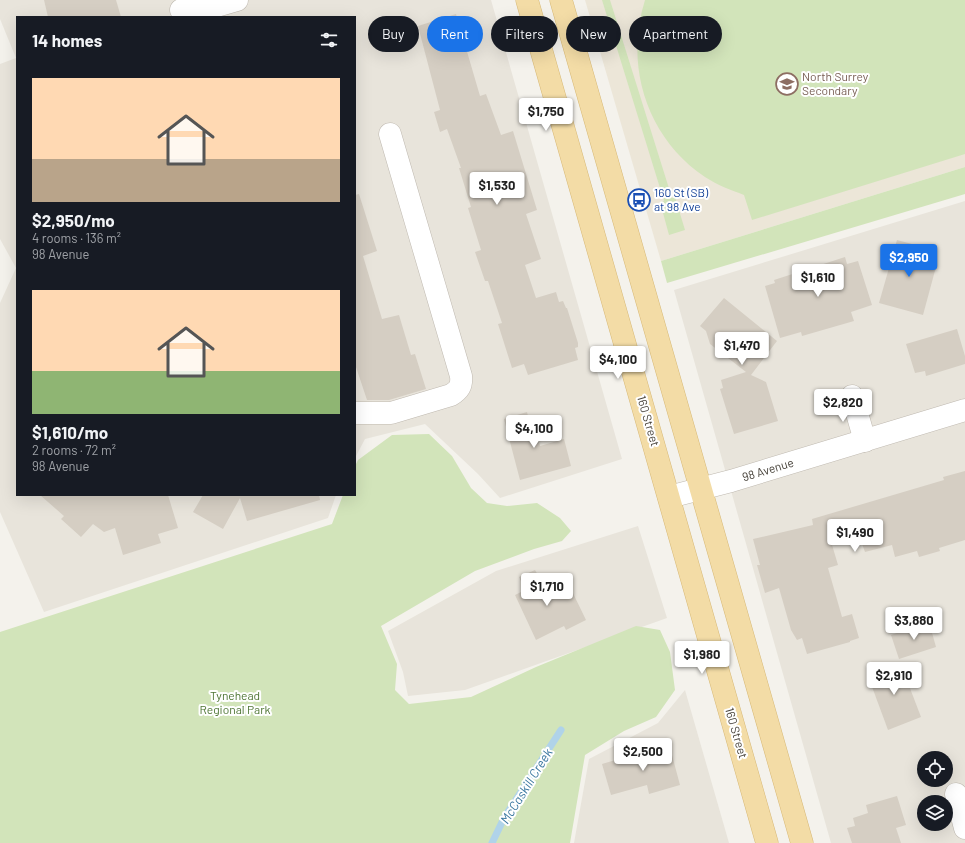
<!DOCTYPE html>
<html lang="en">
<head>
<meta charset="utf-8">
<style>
	body { margin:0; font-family:Barlow,sans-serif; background:#20242c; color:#f1f3f6; height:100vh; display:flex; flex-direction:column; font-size:15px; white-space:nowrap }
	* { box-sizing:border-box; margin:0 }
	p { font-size:13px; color:#9ea1a6 }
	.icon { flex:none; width:22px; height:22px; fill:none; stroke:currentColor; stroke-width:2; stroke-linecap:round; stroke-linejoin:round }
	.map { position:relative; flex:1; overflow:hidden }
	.side { position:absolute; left:16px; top:16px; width:340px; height:480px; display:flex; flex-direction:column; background:#171b24; border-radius:0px; box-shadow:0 4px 16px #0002 }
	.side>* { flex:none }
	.hud { position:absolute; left:368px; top:16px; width:380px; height:36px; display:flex; gap:8px }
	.tools { position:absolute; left:917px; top:751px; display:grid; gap:8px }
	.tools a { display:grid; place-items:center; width:36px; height:36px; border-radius:50%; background:#171b24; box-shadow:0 4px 16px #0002; font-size:20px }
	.price { position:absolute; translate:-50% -34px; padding:0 9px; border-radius:4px; background:#fff; color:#222; font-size:13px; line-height:26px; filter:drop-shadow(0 1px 2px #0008) }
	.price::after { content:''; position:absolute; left:50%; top:24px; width:12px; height:9px; margin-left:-6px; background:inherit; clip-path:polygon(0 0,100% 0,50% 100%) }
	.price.active { background:#1a73e8; color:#fff }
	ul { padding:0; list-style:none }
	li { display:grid; align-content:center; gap:8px; height:212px; padding:0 16px }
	li span { display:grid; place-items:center; height:124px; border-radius:0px; color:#555 }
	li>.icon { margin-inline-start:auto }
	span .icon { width:72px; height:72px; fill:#fffc; stroke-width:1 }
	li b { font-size:17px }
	h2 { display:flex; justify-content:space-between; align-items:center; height:48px; padding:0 16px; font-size:17px }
	.chip { padding:0 14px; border-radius:18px; background:#171b24; box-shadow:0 4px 16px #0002; font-size:14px; line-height:36px }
	.chip.active { background:#1a73e8; color:#fff }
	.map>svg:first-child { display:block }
	.residential { fill:#e8e4db; fill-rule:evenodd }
	.education { fill:#ece6d8 }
	.green { fill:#d2e4ba }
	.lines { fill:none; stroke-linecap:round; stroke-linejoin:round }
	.stream { stroke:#b0d3e9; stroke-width:7 }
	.building { fill:#d5cec3 }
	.minor-casing { stroke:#bfb9b0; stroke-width:23 }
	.major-casing { stroke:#d7b977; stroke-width:23 }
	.minor { stroke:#fff; stroke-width:22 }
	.major { stroke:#f3dca6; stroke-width:22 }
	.labels { text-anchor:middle; stroke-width:4; stroke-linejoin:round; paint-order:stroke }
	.education-label { font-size:12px; fill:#785e54; stroke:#fff; text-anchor:start }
	.transit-label { font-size:12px; fill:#164399; stroke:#fff; text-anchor:start }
	.street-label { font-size:12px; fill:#48433b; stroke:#fff }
	.park-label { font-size:12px; fill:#4d7433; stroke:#fff }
	.water-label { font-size:13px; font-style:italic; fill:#3d79a1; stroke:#fff }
</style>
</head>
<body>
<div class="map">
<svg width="965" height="843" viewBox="0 0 965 843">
	<rect width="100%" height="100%" fill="#f4f2ec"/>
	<g class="residential">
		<path d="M 0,0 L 491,0 L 622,459 L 500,498 L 478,474 L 425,424 L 365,439 L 355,458 L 355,17 L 17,17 L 17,495 L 336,495 L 328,518 L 44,612 L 0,512 L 0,303 L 16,268 L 0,239 L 0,64 L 16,58 L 0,19 Z"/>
		<path d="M 965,201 L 965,843 L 831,843 L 674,290 ZM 924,758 L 946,758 L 946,780 L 924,780 ZM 924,802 L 946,802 L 946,824 L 924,824 Z"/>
		<path d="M 638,526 L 667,618 L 465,690 L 408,696 L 403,672 L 388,631 L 496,571 Z"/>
		<path d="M 685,690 L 729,843 L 574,843 L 589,759 L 658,723 Z"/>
	</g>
	<path class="education" d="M 585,0 L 965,0 L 965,167 L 661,261 Z"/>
	<g class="green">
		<path d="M 602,0 L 610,0 L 672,198 L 675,197 L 685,230 L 669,235 L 660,202 L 664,201 Z"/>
		<path d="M 645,0 L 965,0 L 965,154 L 752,220 L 744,195 C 731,190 717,185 705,177 C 647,138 624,66 645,0 Z"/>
		<path d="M 965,167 L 965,194 L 667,283 L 661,261 Z"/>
		<path d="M 429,434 L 452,456 L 471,488 L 487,503 L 507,506 L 537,503 L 560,518 L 571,531 L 562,541 L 534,549 L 475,571 L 381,626 L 397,664 L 395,690 L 409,704 L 471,697 L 536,667 L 636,626 L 660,630 L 670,652 L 675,690 L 656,717 L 624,731 L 585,755 L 570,843 L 0,843 L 0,632 L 332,524 L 343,495 L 355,495 L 355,466 L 358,460 L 392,435 Z"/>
	</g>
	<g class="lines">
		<path class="stream" d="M 492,843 L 504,818 L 561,730"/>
	</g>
	<g class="building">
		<path d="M 44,0 L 116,0 L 121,17 L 48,17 Z"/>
		<path d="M 456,14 L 480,96 L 486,94 L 501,135 L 513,131 L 537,210 L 526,214 L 541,259 L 525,265 L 536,298 L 556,292 L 559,302 L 563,301 L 566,308 L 567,308 L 578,343 L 578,347 L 575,348 L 578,360 L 528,375 L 524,364 L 512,368 L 498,324 L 502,323 L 488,281 L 485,281 L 475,252 L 481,250 L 468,208 L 471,207 L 459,168 L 461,168 L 447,129 L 440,132 L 434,112 L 440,110 L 418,26 Z"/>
		<path d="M 359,194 L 377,251 L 363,256 L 382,319 L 399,315 L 411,355 L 415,354 L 426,389 L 389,400 L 367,400 L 355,364 L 355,195 Z"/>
		<path d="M 897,240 L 927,248 L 936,267 L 923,315 L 879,303 Z"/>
		<path d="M 845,257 L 847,264 L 858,261 L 872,305 L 851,312 L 854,321 L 802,336 L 801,332 L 780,338 L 765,286 L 775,283 L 774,280 Z"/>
		<path d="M 724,298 L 777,341 L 751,375 L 766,382 L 778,421 L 734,434 L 720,389 L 723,388 L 721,380 L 746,372 L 710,344 L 706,331 L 700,326 Z"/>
		<path d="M 957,329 L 965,356 L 965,364 L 926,376 L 925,371 L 915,373 L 906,344 Z"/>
		<path d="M 527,412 L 529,420 L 533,419 L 540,446 L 564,439 L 571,466 L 520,480 L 504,419 Z"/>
		<path d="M 965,471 L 965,540 L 939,548 L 940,551 L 919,557 L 917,551 L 895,557 L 892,545 L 865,552 L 857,530 L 830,538 L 838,565 L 828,568 L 842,617 L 852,614 L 859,638 L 850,641 L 850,642 L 807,654 L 802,638 L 797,640 L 791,630 L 779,588 L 765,593 L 757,565 L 760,565 L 753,539 L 813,525 L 812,519 L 944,480 L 943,477 Z"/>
		<path d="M 40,495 L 168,495 L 178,528 L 158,534 L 161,543 L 123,555 L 115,528 L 104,532 L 93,524 L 81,537 L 61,519 L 64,516 Z"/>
		<path d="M 203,495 L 319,495 L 320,500 L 247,521 L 240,498 L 223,529 L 193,512 Z"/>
		<path d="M 535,570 L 551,597 L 570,587 L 586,620 L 566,630 L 564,626 L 536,640 L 515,595 L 525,590 L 519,577 Z"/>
		<path d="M 929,622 L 936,647 L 899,659 L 891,635 Z"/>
		<path d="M 900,662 L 921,717 L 888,730 L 868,676 Z"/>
		<path d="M 669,744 L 680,785 L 649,794 L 647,785 L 611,795 L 602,764 Z"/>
		<path d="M 897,796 L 906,825 L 896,828 L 901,843 L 852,843 L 847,828 L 855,826 L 853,818 L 868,813 L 866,805 Z"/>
	</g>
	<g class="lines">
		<g class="minor-casing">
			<g id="minor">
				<path d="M 181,10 L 203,10 L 237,0"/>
				<path d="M 852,396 L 865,441"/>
				<path d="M 355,413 L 391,413 L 451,395 C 459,390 462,386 461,376 L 390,134"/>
				<path d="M 669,497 L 731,481 L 965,410"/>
				<path d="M 956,794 L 965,828"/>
			</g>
		</g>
		<g class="major-casing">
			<g id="major">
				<path d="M 527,0 L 767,843"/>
				<path d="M 561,0 L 802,843"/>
			</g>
		</g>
		<use href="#minor" class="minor"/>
		<use href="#major" class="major"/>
	</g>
	<defs>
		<g id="school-ring" transform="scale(1.15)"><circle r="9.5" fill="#fff" stroke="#8d6e63" stroke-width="1.5"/><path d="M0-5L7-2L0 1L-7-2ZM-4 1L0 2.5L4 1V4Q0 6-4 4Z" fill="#8d6e63"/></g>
		<g id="bus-ring" transform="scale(1.15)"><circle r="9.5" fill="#fff" stroke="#1a4fb4" stroke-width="1.5"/><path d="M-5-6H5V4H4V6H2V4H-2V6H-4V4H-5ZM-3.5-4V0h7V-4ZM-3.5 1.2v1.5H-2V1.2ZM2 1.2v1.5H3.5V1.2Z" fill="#1a4fb4"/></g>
	</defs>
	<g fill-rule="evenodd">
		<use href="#school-ring" x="787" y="84"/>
		<use href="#bus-ring" x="639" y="200"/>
	</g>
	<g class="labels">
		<g class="education-label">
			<text x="802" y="81">North Surrey<tspan x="802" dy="14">Secondary</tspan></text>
		</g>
		<g class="transit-label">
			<text x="654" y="197">160 St (SB)<tspan x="654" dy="14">at 98 Ave</tspan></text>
		</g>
		<g class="street-label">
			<text transform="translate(648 421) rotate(74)" y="4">160 Street</text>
			<text transform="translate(768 470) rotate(-17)" y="4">98 Avenue</text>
			<text transform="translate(736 733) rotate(74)" y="4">160 Street</text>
		</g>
		<g class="park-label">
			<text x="235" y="700">Tynehead<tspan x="235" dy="14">Regional Park</tspan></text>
		</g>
		<g class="water-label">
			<text transform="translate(526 786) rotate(-58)" y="5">McCaskill Creek</text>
		</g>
	</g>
</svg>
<div class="tools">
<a><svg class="icon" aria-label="locate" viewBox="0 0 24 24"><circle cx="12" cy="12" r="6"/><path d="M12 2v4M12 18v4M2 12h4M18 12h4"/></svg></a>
<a><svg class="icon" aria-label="layers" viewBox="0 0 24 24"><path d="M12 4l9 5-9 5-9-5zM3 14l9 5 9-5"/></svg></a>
</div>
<b class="price" style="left:546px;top:132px">$1,750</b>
<b class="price" style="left:497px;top:206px">$1,530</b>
<b class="price active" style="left:909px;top:278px">$2,950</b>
<b class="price" style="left:818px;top:298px">$1,610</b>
<b class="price" style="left:742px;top:366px">$1,470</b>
<b class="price" style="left:618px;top:380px">$4,100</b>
<b class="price" style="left:843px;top:423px">$2,820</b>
<b class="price" style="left:534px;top:449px">$4,100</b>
<b class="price" style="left:855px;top:553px">$1,490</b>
<b class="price" style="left:547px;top:607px">$1,710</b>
<b class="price" style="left:914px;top:641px">$3,880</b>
<b class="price" style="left:702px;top:675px">$1,980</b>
<b class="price" style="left:894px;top:696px">$2,910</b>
<b class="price" style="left:643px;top:772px">$2,500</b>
<div class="hud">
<a class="chip">Buy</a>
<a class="chip active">Rent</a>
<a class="chip">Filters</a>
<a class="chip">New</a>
<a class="chip">Apartment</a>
</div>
<section class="side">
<h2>14 homes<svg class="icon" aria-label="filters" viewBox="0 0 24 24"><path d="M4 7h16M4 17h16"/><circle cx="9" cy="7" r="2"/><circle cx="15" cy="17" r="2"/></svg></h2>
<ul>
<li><span style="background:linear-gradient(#ffd9b3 65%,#b9a48a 0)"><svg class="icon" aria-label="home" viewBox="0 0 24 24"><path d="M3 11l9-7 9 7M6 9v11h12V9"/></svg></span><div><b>$2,950/mo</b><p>4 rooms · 136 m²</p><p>98 Avenue</p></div></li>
<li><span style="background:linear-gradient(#ffd9b3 65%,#8fb573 0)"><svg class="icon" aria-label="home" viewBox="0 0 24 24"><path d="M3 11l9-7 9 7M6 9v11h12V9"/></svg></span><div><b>$1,610/mo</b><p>2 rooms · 72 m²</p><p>98 Avenue</p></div></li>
</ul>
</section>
</div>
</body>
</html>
